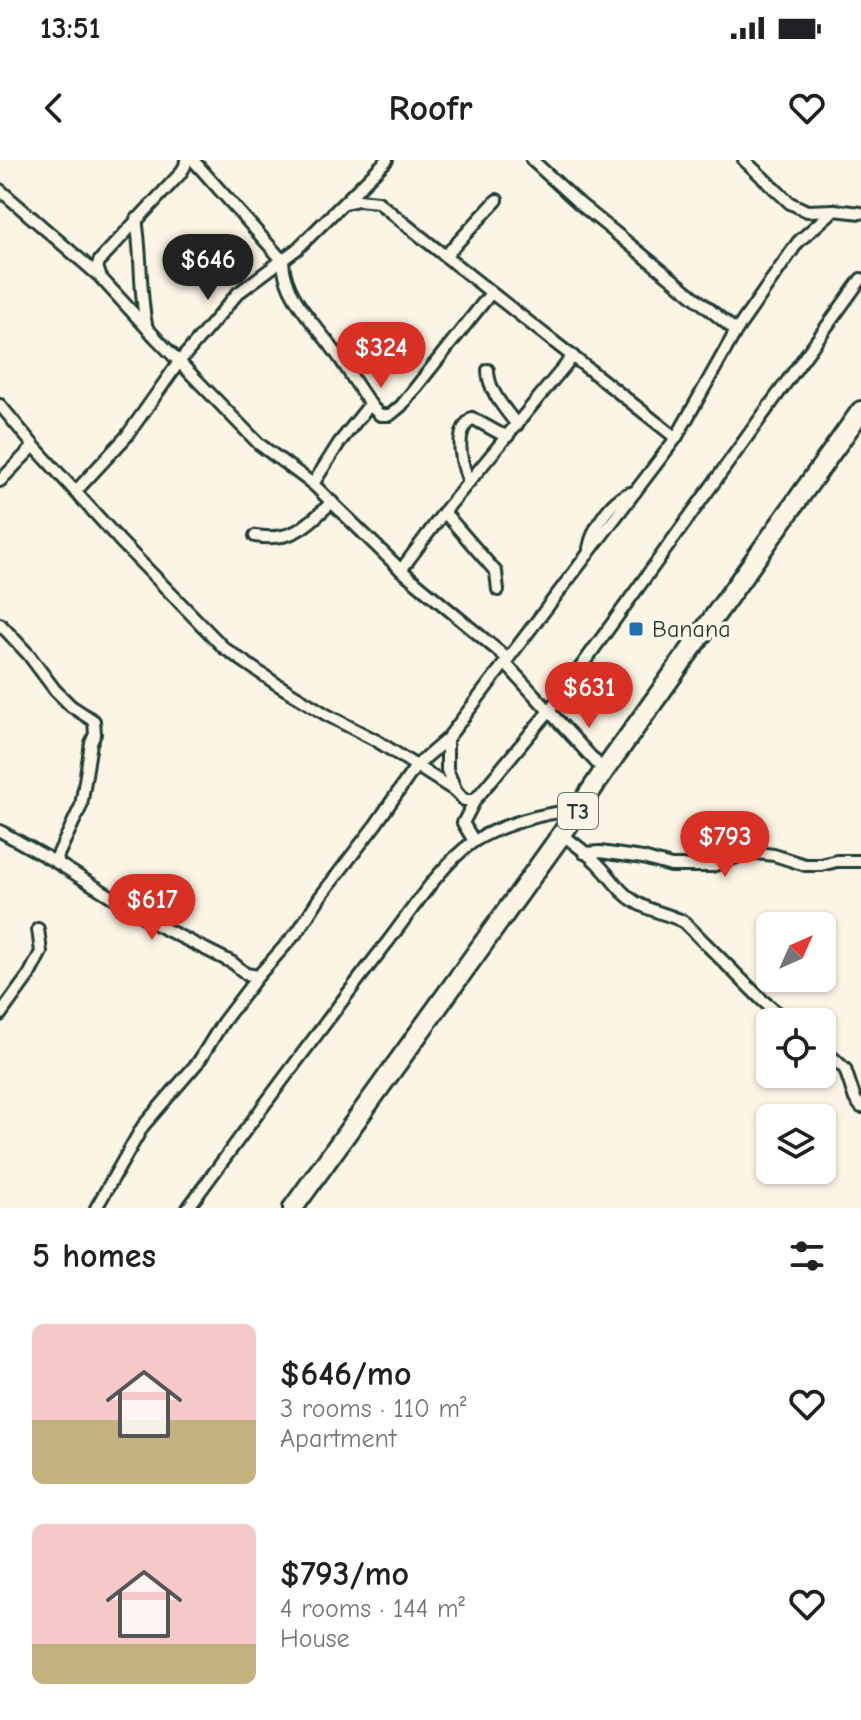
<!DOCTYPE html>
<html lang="en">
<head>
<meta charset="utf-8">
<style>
	body { margin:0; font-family:"Comic Neue",sans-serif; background:#f2f2f2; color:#202124; height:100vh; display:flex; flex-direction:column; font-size:30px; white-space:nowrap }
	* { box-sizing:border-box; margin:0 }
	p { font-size:26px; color:#757577 }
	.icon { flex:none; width:44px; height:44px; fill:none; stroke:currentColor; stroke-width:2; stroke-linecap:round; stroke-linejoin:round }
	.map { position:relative; height:1048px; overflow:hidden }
	.details { display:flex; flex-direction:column; background:#fff; flex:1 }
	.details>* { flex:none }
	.needle { width:52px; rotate:45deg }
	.buttons { position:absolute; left:756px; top:752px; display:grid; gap:16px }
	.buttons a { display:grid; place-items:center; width:80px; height:80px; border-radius:12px; background:#fff; box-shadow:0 2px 6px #0004; font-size:40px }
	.price { position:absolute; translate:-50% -68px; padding:0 18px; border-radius:28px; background:#d93025; color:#fff; font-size:26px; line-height:52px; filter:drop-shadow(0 2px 4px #0008) }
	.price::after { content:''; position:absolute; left:50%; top:48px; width:24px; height:18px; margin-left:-12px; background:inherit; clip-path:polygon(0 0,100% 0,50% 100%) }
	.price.current { background:#222; color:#fff }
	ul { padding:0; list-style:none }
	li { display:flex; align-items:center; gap:24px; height:200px; padding:0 32px }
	li span { display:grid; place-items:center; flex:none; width:224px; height:160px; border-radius:12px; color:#555 }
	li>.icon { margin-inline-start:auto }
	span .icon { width:96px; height:96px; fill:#fffc; stroke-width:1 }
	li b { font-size:34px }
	h2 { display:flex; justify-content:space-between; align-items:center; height:96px; padding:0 32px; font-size:34px }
	.status { display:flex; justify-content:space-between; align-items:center; height:56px; padding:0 40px; background:#fff; direction:ltr }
	.status svg { height:22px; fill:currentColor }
	header { display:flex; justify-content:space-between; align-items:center; height:104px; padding:0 32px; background:#fff; font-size:36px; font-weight:700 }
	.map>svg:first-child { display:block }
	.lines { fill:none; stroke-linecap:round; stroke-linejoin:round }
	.street-casing { stroke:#1f3d34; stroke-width:16 }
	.highway-casing { stroke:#1f3d34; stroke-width:24 }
	.street { stroke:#fcf5e5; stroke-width:10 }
	.highway { stroke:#fcf5e5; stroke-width:18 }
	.poi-dot { fill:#1f6fb2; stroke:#fcf5e5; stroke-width:3 }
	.labels { text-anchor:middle; stroke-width:7; stroke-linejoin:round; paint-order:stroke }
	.shield { fill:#fcf5e5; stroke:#617469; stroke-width:2 }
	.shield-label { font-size:22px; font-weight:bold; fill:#1f3d34 }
	.poi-label { font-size:24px; fill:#1f3d34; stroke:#fcf5e5; text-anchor:start }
</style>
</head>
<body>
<div class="status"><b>13:51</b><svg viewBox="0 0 49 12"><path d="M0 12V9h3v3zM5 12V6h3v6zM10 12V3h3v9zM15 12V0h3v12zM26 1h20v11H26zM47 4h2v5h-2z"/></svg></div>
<header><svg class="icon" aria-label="back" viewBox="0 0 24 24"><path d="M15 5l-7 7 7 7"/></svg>Roofr<svg class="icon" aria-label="heart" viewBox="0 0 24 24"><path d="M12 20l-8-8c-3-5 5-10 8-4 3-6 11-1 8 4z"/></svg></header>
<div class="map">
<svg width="861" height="1048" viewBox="0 0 861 1048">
	<rect width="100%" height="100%" fill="#fcf5e5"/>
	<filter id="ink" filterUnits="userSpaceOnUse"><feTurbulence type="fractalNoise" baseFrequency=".0125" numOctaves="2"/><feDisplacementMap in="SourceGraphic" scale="16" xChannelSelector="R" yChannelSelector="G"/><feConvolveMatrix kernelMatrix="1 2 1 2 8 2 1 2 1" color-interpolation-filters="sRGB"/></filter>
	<g filter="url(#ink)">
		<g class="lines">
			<g class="street-casing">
				<g id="street">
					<path d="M 186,0 L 185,6 L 180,14 L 100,100 L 97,107 L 101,118 L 157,179 L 259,284 L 313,324 L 401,410 L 508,499"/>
					<path d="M 193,0 L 283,101 C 284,134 312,161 331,186 C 346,206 358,228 373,248 L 380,255 L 390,255 L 401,246 L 491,133"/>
					<path d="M 532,0 L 580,44 L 736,171"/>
					<path d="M 744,0 L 790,43 L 807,51 L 834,50 L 861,53"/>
					<path d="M 0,30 L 98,115"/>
					<path d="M 345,43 L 358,40 L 378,42 C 476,122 577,199 676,278"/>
					<path d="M 136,59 C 142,94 139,129 146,164"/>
					<path d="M 445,96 L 497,40"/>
					<path d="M 488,210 C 488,231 505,249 517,265"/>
					<path d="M 0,245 L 34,286 L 121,382 L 224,488 L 275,523 L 327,555 L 377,581 L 457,632 L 464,640 L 475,640"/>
					<path d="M 0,321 L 34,286"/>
					<path d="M 469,322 C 461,302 453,273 472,258 L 499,273 L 508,276"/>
					<path d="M 313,324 L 339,283 L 370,244"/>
					<path d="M 76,331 L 126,277 L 179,202 L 238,133 L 297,89 L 387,0"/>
					<path d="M 444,352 L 496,412 L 498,430"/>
					<path d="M 255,376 C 293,382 306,366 332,342"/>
					<path d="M 589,388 C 593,367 613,335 635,332"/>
					<path d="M 401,410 L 444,352 L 573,196"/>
					<path d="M 0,464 L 28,494 L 55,530 L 71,546 L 94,561 L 95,574 L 91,583 L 81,646 L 57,697 L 59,704"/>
					<path d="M 505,503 L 604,611"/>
					<path d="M 447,579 L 447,610 L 456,631"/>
					<path d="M 0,671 L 59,704 L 157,765 L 233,803 L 246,814 L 258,816"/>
					<path d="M 562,674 C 573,683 586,692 596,702 C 611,716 619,733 637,743 C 652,752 669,754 684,762 L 763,841 L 789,862"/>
					<path d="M 474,681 L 463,663 L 475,640 L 549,551 L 861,119"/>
					<path d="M 584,693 L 600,692 L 643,698 L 671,706 L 712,706 L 745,694 L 757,693 L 774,695 L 805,705 L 821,705 L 837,701 L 861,701"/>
					<path d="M 0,855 L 29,815 L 41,792 L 38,769"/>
					<path d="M 822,888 L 845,909 L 855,939 L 861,947"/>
					<path d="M 96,1048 L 143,966 L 199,901 L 223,862 L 258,816 L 299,770 L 320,737 L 376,664 L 416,606 L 447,579 L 676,278 L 736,171 L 798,82 L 834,50"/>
					<path d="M 188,1048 C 253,960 318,871 386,784 C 411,752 440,705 473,682 C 495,667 551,649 577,652"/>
				</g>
			</g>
			<g class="highway-casing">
				<path id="highway" d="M 293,1048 L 562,674 L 604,611 L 861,251"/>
			</g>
			<use href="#street" class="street"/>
			<use href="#highway" class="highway"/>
		</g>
	</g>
	<rect class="poi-dot" x="628" y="461" width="16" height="16" rx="4"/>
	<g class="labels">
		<rect class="shield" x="558" y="633" width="40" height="36" rx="6"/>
		<g class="shield-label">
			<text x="578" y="659">T3</text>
		</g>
		<g class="poi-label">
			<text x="652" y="477">Banana</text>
		</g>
	</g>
</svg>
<div class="buttons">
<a><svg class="needle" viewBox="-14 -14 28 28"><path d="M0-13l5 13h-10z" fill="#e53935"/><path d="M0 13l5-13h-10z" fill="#757577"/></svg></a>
<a><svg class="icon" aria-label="locate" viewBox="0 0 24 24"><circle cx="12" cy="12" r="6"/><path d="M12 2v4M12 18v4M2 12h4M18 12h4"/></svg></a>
<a><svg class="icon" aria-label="layers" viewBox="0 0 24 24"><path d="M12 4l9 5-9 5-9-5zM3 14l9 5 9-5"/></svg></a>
</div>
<b class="price current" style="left:208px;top:142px">$646</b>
<b class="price" style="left:381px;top:230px">$324</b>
<b class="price" style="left:589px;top:570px">$631</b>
<b class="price" style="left:725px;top:719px">$793</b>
<b class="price" style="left:152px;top:782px">$617</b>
</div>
<section class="details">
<h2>5 homes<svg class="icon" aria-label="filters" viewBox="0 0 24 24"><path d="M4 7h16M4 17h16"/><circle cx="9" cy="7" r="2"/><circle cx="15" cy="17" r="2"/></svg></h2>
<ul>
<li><span style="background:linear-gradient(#f6c9c9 60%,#c2b280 0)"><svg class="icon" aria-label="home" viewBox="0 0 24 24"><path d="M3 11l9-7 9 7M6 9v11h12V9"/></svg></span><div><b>$646/mo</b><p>3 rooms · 110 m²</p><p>Apartment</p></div><svg class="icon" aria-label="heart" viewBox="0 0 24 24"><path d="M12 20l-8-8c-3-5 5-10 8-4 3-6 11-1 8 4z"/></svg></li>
<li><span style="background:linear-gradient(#f6c9c9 75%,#c2b280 0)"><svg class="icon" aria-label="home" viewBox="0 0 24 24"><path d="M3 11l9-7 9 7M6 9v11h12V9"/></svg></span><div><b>$793/mo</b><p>4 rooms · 144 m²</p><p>House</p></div><svg class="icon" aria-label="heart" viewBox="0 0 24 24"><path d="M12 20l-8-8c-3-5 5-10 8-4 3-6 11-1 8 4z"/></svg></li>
</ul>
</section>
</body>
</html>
